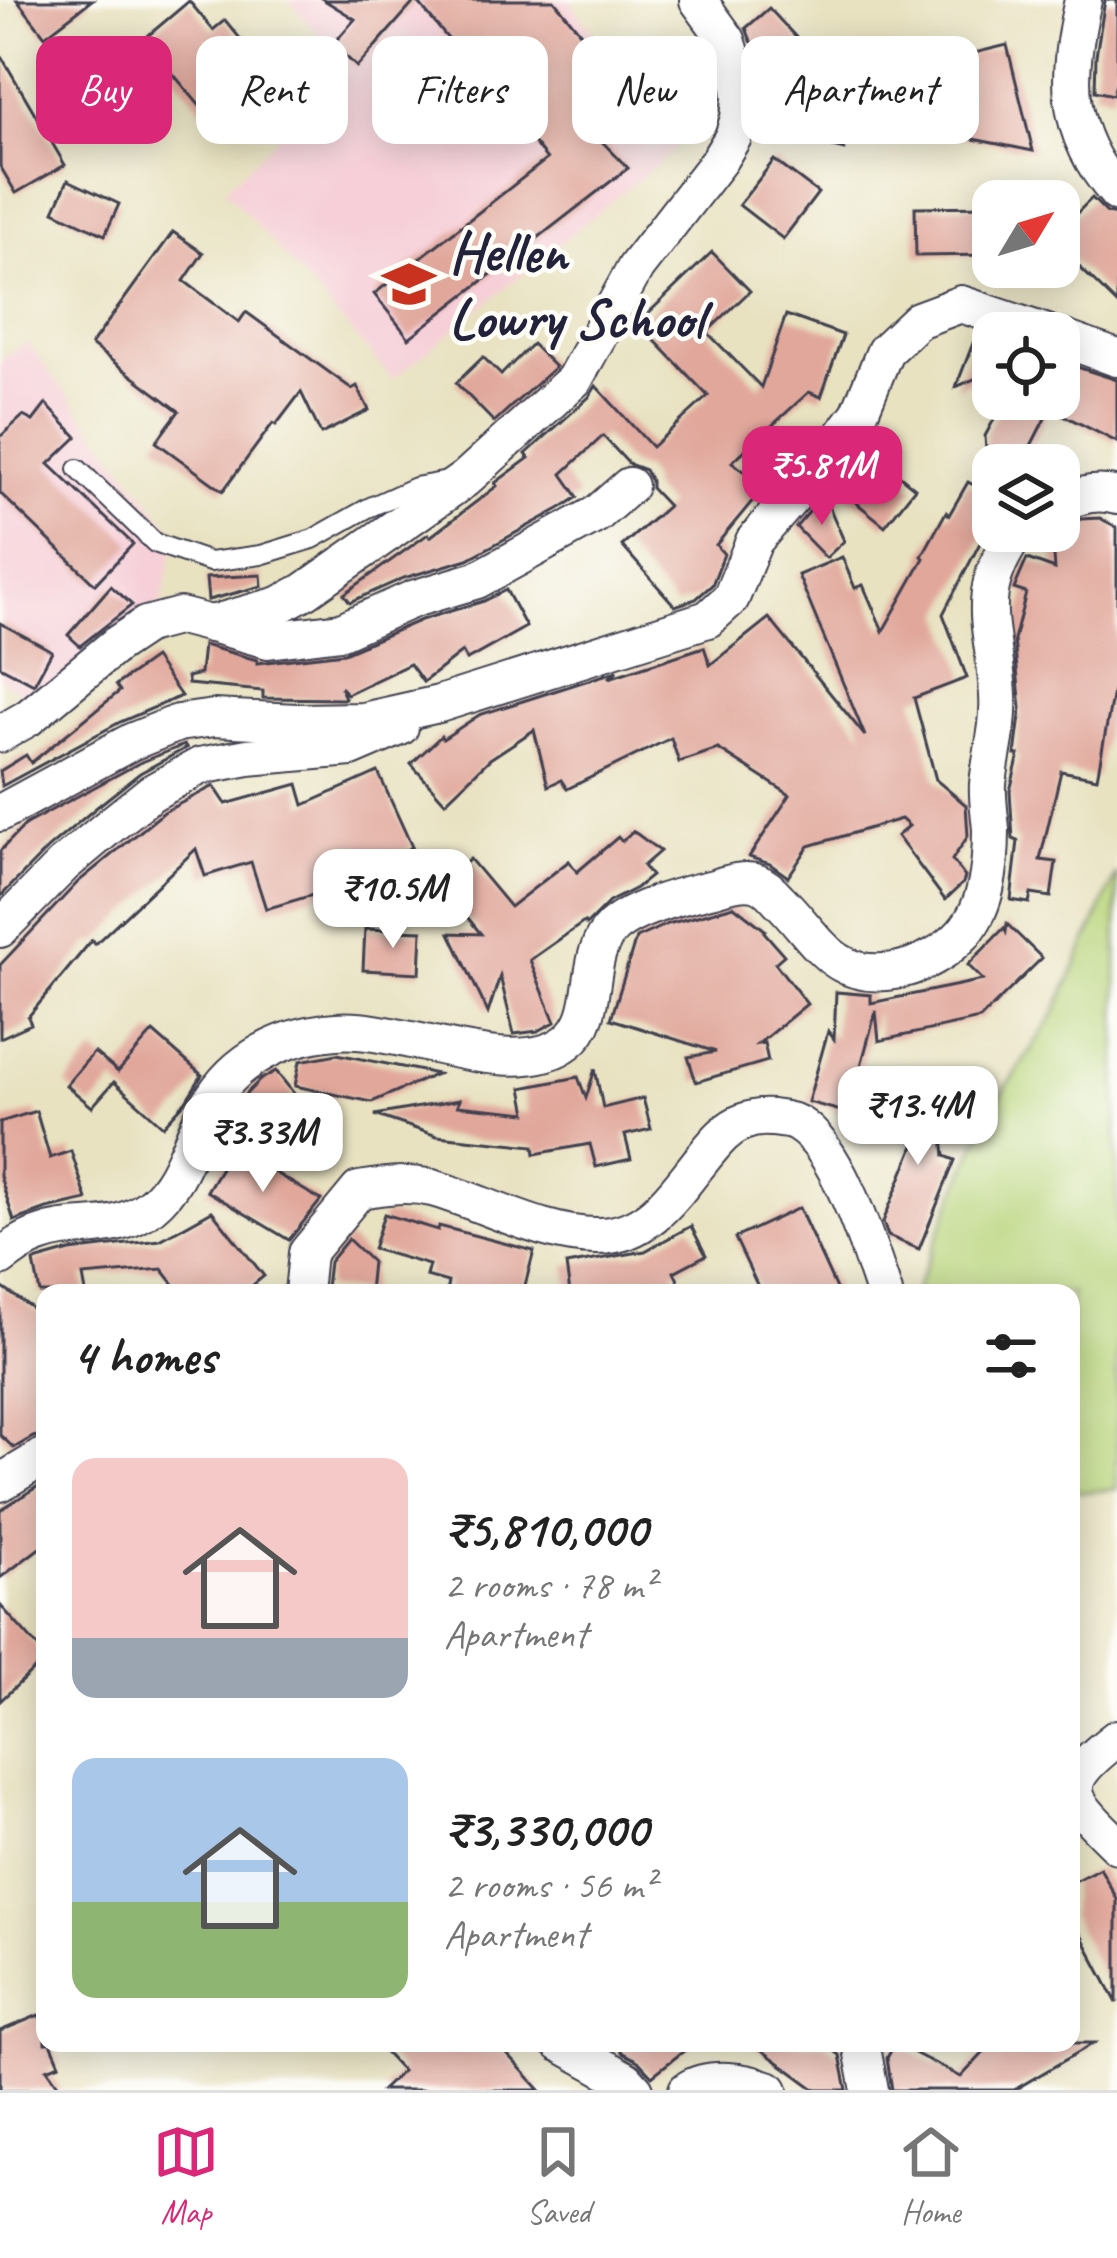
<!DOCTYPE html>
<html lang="en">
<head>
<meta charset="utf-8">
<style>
	body { margin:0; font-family:Caveat,sans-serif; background:#f2f2f2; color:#222; height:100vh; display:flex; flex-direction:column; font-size:45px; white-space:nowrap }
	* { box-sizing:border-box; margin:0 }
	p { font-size:39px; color:#767676 }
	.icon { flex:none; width:66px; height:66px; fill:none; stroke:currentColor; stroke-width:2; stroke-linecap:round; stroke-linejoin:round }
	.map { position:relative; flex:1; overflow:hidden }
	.side { position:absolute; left:36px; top:1284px; width:1044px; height:768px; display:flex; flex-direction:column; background:#fff; border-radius:24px; box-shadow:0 6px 30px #0003 }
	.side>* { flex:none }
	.banner { position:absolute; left:36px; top:36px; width:1047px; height:108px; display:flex; gap:24px }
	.needle { width:78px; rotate:52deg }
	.controls { position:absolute; left:972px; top:180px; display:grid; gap:24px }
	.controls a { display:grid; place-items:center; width:108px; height:108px; border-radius:24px; background:#fff; box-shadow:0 6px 30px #0003; font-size:60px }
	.price { position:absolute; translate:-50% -102px; padding:0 27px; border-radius:24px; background:#fff; color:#222; font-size:39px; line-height:78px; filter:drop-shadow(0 3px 6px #0008) }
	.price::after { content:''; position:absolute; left:50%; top:72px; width:36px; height:27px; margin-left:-18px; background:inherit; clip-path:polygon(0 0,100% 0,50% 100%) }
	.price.selected { background:#db2777; color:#fff }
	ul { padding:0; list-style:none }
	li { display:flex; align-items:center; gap:36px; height:300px; padding:0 36px }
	li span { display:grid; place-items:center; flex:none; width:336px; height:240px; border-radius:24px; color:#555 }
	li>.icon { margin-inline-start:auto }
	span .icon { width:144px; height:144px; fill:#fffc; stroke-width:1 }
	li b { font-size:51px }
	h2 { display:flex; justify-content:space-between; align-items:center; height:144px; padding:0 36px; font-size:51px }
	.tag { padding:0 42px; border-radius:24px; background:#fff; box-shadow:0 6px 30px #0003; font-size:42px; line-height:108px }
	.tag.selected { background:#db2777; color:#fff }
	.tab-bar { display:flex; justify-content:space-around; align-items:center; height:168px; border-top:3px solid #e0e0e0; background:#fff; font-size:33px; color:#767676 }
	.tab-bar a { display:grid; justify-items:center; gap:6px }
	.tab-bar .selected { color:#db2777 }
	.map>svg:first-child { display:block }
	.built { fill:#f6cfd8 }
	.green { fill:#b8d47a; stroke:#6d7b5a; stroke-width:3 }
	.building { fill:#e1a79b }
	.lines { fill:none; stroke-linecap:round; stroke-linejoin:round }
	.lane-casing { stroke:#403f4f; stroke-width:22 }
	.street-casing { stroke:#403f4f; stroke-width:40 }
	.lane { stroke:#fff; stroke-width:18 }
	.street { stroke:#fff; stroke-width:36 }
	.labels { text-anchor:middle; stroke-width:9; stroke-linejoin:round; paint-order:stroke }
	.poi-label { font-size:57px; font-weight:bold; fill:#22223b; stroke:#fdfcf7; text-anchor:start }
</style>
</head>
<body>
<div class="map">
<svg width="1117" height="2090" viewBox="0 0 1117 2090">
	<rect width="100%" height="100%" fill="#fdfcf7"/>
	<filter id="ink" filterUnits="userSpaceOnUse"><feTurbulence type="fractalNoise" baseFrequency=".00833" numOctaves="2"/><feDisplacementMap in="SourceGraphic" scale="24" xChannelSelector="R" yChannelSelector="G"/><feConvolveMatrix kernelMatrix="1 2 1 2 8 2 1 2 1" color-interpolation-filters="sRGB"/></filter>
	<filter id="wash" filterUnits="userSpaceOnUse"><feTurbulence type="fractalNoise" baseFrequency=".004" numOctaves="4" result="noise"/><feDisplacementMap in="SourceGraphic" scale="48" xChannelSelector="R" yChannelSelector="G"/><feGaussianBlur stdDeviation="2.7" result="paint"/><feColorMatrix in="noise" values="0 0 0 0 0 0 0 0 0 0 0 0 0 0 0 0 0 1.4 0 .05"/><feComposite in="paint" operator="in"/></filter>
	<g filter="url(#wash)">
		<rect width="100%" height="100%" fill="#e8e2c1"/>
		<g class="built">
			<path d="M 289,0 L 569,0 L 678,147 L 393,379 L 225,189 L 348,70 Z"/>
			<path d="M 26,342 L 176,535 L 162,602 L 36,703 L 0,678 L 0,362 Z"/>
		</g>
		<path class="green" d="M 1117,873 L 1117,1489 L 1081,1492 L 1071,1487 L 1071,1293 L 914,1293 L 989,1113 L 1055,1013 Z"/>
		<g id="blocks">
			<g class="building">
				<path d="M 17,0 L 92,0 L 45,36 Z"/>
				<path d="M 324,0 L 554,0 L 624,86 L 604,103 L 587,90 L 570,109 L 628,168 L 409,338 L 374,294 L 547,159 L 416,0 L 357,67 L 333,44 L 355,19 Z"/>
				<path d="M 1105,0 L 1117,0 L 1117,79 L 1113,95 L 1095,91 L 1096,56 Z"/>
				<path d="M 189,1 L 213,30 L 225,20 L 243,42 L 231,52 L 249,74 L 204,111 L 144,39 Z"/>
				<path d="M 769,8 L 814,57 L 788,81 L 751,41 L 746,28 Z"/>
				<path d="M 1007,45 L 1033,151 L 888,122 L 859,90 L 844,150 L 816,143 L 830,88 Z"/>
				<path d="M 0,54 L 65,165 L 16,193 L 0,166 Z"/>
				<path d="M 774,160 L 818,193 L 783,239 L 739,205 Z"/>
				<path d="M 68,180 L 119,204 L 105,235 L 54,211 Z"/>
				<path d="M 1092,198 L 1107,213 L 1117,215 L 1117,304 L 1059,247 L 1059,231 Z"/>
				<path d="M 993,206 L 993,255 L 916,256 L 915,207 Z"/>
				<path d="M 173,232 L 203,253 L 184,281 L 239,322 L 246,312 L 352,389 L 357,386 L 369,410 L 321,434 L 301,392 L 276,425 L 273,423 L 223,491 L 156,442 L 179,411 L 91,345 Z"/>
				<path d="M 712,252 L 750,291 L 707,332 L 761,387 L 786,315 L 843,335 L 821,397 L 809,392 L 732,462 L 764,487 L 716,545 L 724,554 L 712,585 L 696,599 L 675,606 L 622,546 L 668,506 L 651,488 L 651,481 L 645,470 L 629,464 L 603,436 L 562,474 L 578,497 L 561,508 L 468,559 L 404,578 L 350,602 L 344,594 L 428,534 L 430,537 L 497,486 L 495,483 L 529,458 L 526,454 L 589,397 L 596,386 L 652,447 L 708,396 L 638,323 Z"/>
				<path d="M 977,333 L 993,339 L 993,371 L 956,387 Z"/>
				<path d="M 532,344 L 555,367 L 494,422 L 456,383 L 483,357 L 501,375 Z"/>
				<path d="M 1059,361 L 1117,380 L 1117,442 L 1059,413 Z"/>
				<path d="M 1005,399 L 1055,399 L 1021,465 L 987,465 L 985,436 Z"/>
				<path d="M 46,404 L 77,437 L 49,464 L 133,544 L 95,584 L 0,493 L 0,437 L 23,416 L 33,421 Z"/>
				<path d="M 863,446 L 915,488 L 885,526 L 833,484 Z"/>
				<path d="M 968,482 L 993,496 L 993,518 L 943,614 L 967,678 L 914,698 L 936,780 L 966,805 L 968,836 L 952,860 L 965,877 L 963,883 L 945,900 L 897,836 L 909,826 L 901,819 L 809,846 L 788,877 L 770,864 L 749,857 L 790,795 L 718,749 L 679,762 L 671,738 L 567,789 L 561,780 L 548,786 L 534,730 L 490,759 L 445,802 L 411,764 L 441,736 L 443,739 L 479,715 L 617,671 L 609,678 L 704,647 L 710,665 L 769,618 L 865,736 L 798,575 L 842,557 L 855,588 L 863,585 L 883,631 L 924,558 L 922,556 L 946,512 L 949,515 Z"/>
				<path d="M 824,495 L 844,541 L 826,558 L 796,527 Z"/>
				<path d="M 1100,518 L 1117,528 L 1117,670 L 1097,778 L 1061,771 L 1040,860 L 1056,862 L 1051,897 L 1031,894 L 1029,903 L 1011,900 L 1018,841 L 1013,839 L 1010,791 L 1019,755 L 1015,755 L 1021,708 L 1014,640 L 1026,593 L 1014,589 L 1027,559 L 1055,569 L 1052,531 L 1059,531 L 1059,526 L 1081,519 Z"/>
				<path d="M 261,575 L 262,586 L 208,600 L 206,578 Z"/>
				<path d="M 111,586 L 132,605 L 80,646 L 68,635 Z"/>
				<path d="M 506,590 L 526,627 L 467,660 L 462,652 L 423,682 L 410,664 L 347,694 L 340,687 L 345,698 L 343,699 L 263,698 L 263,691 L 188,684 L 187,677 L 200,674 L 203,645 L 257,660 L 257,663 L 344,653 L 421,620 L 484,601 Z"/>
				<path d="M 0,623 L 52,651 L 34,684 L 0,666 Z"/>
				<path d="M 154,658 L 181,696 L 120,722 L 2,786 L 0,771 L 26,755 L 31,763 L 120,691 L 116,685 Z"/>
				<path d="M 184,745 L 186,748 L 140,773 L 97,807 L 48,848 L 0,897 L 0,851 L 26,824 L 141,762 Z"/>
				<path d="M 378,772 L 412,847 L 339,880 L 343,886 L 266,909 L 251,862 L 205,876 L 196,849 L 95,944 L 92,940 L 28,1017 L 31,1024 L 0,1038 L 0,965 L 78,882 L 164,812 L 214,786 L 226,804 L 298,784 L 304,805 Z"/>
				<path d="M 633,831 L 660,851 L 643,866 L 651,876 L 636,888 L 609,902 L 586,925 L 584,922 L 530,960 L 555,1022 L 538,1031 L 514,1034 L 500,976 L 488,1013 L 450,933 L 481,934 L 440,884 L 470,859 L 510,907 L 569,861 L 577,872 L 618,837 L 622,841 Z"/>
				<path d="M 734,906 L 765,930 L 764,932 L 784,955 L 775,963 L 807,1004 L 758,1044 L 764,1043 L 768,1061 L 696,1082 L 688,1057 L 716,1052 L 611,1019 L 636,938 L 668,924 Z"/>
				<path d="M 1007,924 L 1042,958 L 980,1019 L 879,1041 L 876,1011 L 848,1113 L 808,1102 L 828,1031 L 834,1039 L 836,992 L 871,995 L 871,1003 L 983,980 L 968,965 L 1004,928 L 1006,932 Z"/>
				<path d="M 365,929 L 422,931 L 420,973 L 363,970 Z"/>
				<path d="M 153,1032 L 202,1075 L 186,1101 L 163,1126 L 114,1082 L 92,1107 L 66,1085 L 94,1052 L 118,1072 Z"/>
				<path d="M 337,1054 L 437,1074 L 372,1102 L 295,1086 L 300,1061 Z"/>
				<path d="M 595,1069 L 603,1108 L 643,1098 L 651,1129 L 625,1135 L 631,1159 L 596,1167 L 590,1144 L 535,1154 L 534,1146 L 437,1136 L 375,1115 L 459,1100 L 457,1106 L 527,1113 L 522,1088 L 578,1077 L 586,1098 Z"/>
				<path d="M 276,1071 L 295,1095 L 255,1124 L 238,1102 L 260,1080 Z"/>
				<path d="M 938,1089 L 945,1156 L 955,1160 L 919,1249 L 888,1236 L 883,1222 L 924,1121 L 890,1125 L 886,1097 L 937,1091 Z"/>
				<path d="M 36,1111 L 50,1158 L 71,1151 L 87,1200 L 47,1209 L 14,1221 L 0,1176 L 0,1122 Z"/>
				<path d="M 233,1148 L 321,1200 L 289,1240 L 207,1191 Z"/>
				<path d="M 799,1208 L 838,1293 L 761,1293 L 735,1238 Z"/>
				<path d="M 212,1211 L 264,1276 L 243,1293 L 181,1293 L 162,1269 L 83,1276 L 86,1293 L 40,1293 L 34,1262 L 38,1260 L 70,1251 L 160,1240 Z"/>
				<path d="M 384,1214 L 438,1230 L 439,1226 L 534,1251 L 523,1293 L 446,1293 L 448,1282 L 426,1276 L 429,1265 L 373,1249 Z"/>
				<path d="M 691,1226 L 706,1255 L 674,1272 L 684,1293 L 570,1293 L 566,1265 L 645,1251 Z"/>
				<path d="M 348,1239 L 372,1262 L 369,1292 L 326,1288 L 329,1262 Z"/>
				<path d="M 0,1286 L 45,1317 L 45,1434 L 33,1437 L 14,1448 L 0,1435 Z"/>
				<path d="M 45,1482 L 45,1544 L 0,1578 L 0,1510 Z"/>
				<path d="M 0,1605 L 45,1655 L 45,1659 L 0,1701 Z"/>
				<path d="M 1100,1868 L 1117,1899 L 1117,2003 L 1071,1916 L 1071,1883 Z"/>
				<path d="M 39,2015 L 45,2029 L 45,2043 L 51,2043 L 60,2064 L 47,2069 L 62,2090 L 0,2090 L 0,2031 Z"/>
				<path d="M 376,2043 L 497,2043 L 540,2090 L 382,2090 L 402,2071 Z"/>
				<path d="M 616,2043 L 694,2043 L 652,2076 L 638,2061 L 623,2053 Z"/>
				<path d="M 752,2043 L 824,2043 L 840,2055 L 847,2090 L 816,2090 Z"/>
				<path d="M 895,2043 L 961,2077 L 993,2043 L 1094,2043 L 1014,2090 L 892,2090 L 887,2058 Z"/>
			</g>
		</g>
	</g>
	<g filter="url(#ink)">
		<use href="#blocks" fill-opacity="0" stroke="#403f4f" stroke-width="3"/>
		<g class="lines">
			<g class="lane-casing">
				<path id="lane" d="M 78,469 L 155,543 L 210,562 L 261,555 L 313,539 L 368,508 L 415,487 L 448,481"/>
			</g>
			<g class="street-casing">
				<g id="street">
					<path d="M 1083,0 C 1066,76 1063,131 1117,193"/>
					<path d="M 1059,337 L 1117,358"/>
					<path d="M 1059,504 C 1078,495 1097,490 1117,496"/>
					<path d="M 211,624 L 268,640 L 341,631 L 413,599 L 477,580 L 597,514 L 629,486"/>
					<path d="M 0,734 L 28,718 L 116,645 L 146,625 L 180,616 L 211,624 L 279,605 L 305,591 L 465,479 L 574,380 L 636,267 L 719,160 L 733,137 L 739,118 L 741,98 L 739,78 L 727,40 L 698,0"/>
					<path d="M 0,813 L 131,742 L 178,723 L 214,718 L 297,722 L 363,721 L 439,704 L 708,619 L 731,598 L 754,541 L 826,458 L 859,414 L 885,351 L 918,320 L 961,304 L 1047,333"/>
					<path d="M 0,929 L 63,865 L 111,825 L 151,793 L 200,766 L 248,757 L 351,748 L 400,727"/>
					<path d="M 0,1258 C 12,1249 24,1240 39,1235 C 78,1220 113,1236 151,1206 C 183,1180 189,1140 209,1105 C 235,1058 285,1035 336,1031 C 400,1025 514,1083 567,1042 C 603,1015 581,957 613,927 C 635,907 685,895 714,888 C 727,884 744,878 758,883 C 766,886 773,893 779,900 C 817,937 832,981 894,971 C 917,967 941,955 958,939 C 987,912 991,867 991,830 C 990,815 987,799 988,784 C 991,754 1000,726 998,695 C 994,624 971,595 1018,531"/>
					<path d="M 303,1293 L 307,1253 L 359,1190 C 384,1186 407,1182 432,1188 C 483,1202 545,1237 598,1236 C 659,1236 685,1173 722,1136 C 735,1123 753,1116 772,1118 C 779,1119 792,1120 798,1124 C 839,1148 869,1249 884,1293"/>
					<path d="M 0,1483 L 45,1456"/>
					<path d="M 1117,1738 C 1056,1785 1066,1795 1117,1845"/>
					<path d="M 560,2043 L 626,2080 L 635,2090"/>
					<path d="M 861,2043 L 870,2090"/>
					<path d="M 687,2090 C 710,2075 745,2081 770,2090"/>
				</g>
			</g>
			<use href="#lane" class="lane"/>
			<use href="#street" class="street"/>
		</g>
	</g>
	<defs>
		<g id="school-bare" transform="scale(4.14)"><path d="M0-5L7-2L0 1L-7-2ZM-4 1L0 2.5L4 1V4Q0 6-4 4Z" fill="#c8321e" stroke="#fdfcf7" stroke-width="2.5" paint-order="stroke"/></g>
	</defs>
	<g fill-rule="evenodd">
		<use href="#school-bare" x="409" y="284"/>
	</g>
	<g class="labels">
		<g class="poi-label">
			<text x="449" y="271">Hellen<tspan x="449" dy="66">Lowry School</tspan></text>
		</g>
	</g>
</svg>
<div class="controls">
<a><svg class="needle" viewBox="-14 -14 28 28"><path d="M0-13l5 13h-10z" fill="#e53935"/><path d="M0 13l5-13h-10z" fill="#767676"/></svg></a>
<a><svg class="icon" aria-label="locate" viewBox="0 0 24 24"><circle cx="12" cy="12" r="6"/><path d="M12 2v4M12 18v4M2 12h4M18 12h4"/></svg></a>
<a><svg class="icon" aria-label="layers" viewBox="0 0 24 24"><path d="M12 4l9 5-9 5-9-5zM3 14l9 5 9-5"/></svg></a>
</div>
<b class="price selected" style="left:822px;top:528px">₹5.81M</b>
<b class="price" style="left:393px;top:951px">₹10.5M</b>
<b class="price" style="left:918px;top:1168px">₹13.4M</b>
<b class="price" style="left:263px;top:1195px">₹3.33M</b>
<div class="banner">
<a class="tag selected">Buy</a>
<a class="tag">Rent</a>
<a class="tag">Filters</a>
<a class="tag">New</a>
<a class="tag">Apartment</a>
</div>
<section class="side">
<h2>4 homes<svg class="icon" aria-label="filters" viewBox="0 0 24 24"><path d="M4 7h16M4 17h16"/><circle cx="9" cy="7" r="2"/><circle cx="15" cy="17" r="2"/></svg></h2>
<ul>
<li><span style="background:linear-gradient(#f6c9c9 75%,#9aa5b1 0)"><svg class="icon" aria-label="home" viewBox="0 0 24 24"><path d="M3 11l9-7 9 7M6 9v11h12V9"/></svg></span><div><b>₹5,810,000</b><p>2 rooms · 78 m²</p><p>Apartment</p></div></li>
<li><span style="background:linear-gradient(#a9c7e8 60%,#8fb573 0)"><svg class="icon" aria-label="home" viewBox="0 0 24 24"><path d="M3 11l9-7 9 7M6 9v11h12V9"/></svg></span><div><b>₹3,330,000</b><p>2 rooms · 56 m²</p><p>Apartment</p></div></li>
</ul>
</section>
</div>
<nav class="tab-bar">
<a class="selected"><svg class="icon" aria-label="map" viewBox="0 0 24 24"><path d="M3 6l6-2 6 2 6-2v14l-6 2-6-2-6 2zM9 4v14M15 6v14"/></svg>Map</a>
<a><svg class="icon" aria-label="saved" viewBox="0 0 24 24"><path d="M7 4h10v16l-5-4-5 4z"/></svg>Saved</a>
<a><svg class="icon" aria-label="home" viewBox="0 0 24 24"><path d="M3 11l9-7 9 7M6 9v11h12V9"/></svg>Home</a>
</nav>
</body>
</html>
